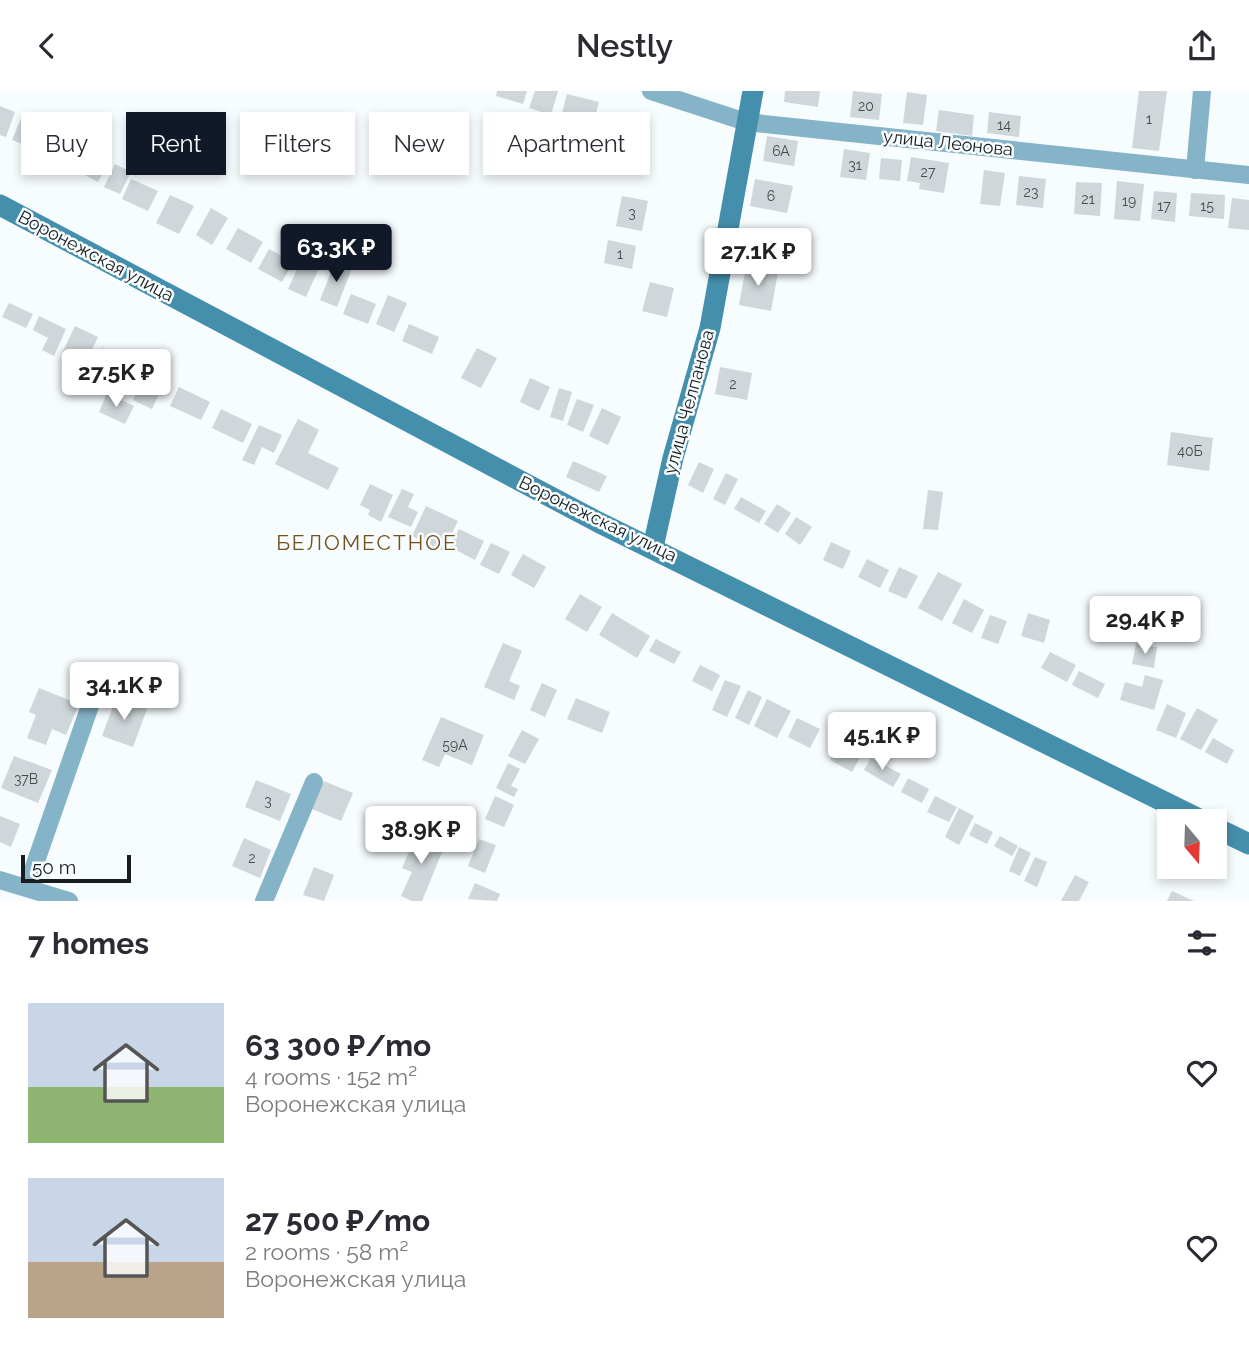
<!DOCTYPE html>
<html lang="en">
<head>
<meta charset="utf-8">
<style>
	body { margin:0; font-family:Raleway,sans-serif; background:#f7f7f7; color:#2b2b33; height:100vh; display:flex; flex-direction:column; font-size:26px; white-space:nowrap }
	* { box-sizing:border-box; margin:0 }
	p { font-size:23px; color:#7c7c81 }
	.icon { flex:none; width:38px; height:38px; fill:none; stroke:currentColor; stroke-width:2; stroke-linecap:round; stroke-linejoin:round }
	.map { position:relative; height:810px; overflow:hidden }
	.side { display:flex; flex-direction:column; background:#fff; flex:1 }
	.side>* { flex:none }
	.hud { position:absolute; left:21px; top:21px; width:700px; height:63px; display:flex; gap:14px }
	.needle { width:46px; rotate:161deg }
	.tools { position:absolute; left:1157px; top:718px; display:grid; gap:14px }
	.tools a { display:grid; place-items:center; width:70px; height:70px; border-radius:0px; background:#fff; box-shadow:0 4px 10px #0003; font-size:35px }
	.scale { position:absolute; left:21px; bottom:18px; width:110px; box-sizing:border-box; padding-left:7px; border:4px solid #191c1d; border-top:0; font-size:19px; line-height:24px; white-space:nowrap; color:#191c1d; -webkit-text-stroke:5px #f7fcfe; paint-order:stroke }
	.price { position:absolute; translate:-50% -60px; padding:0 16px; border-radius:7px; background:#fff; color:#222; font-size:23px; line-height:46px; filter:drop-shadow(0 2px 4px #0008) }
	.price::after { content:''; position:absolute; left:50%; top:42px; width:21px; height:16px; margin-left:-10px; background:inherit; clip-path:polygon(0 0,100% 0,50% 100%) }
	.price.current { background:#111827; color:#fff }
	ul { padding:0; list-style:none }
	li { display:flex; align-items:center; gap:21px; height:175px; padding:0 28px }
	li span { display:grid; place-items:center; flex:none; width:196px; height:140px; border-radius:0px; color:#555 }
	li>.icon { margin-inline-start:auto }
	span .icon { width:84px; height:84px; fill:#fffc; stroke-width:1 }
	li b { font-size:30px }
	h2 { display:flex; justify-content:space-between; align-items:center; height:84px; padding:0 28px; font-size:30px }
	.tag { padding:0 24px; border-radius:0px; background:#fff; box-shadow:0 4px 10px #0003; font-size:24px; line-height:63px }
	.tag.current { background:#111827; color:#fff }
	header { display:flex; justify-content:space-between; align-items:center; height:91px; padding:0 28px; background:#fff; font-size:32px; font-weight:600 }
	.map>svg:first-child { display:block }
	.building { fill:#cfd7da }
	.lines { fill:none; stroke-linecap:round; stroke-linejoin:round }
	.street { stroke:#85b3c7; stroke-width:18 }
	.secondary { stroke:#448fac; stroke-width:21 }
	.labels { text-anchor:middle; stroke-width:5; stroke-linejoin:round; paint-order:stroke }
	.number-label { font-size:14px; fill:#464b4c }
	.street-label { font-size:18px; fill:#191c1d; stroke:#f7fcfe }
	.quarter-label { font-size:21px; letter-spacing:2px; fill:#71511c; stroke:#f7fcfe }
</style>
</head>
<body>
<header><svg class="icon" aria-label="back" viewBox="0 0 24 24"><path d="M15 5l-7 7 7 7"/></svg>Nestly<svg class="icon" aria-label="share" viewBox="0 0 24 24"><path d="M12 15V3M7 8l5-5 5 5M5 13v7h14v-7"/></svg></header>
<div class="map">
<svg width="1249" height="810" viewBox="0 0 1249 810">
	<rect width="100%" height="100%" fill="#f7fcfe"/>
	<g class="building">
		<path d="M 497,0 L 527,0 L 523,13 L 496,5 Z"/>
		<path d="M 535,0 L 558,0 L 551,24 L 529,17 Z"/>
		<path d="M 785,0 L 820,0 L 818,16 L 784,11 Z"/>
		<path d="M 853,0 L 882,3 L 879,29 L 850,26 Z"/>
		<path d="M 1139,0 L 1167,0 L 1159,60 L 1132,57 Z"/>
		<path d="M 907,1 L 927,4 L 923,34 L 903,32 Z"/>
		<path d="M 567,3 L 599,11 L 593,34 L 561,26 Z"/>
		<path d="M 0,15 L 15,21 L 6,46 L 0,44 Z"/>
		<path d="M 939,19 L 974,24 L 972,45 L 936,40 Z"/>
		<path d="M 989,21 L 1021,25 L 1019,46 L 987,42 Z"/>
		<path d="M 21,27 L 44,36 L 35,58 L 12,49 Z"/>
		<path d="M 51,39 L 67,46 L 56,70 L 40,62 Z"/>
		<path d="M 767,45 L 798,50 L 794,75 L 763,70 Z"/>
		<path d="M 75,51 L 86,57 L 76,77 L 64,71 Z"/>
		<path d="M 844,58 L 870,62 L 866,89 L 840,86 Z"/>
		<path d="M 90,61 L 109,71 L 98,91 L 79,81 Z"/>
		<path d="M 911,66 L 949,72 L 944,102 L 919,98 L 920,92 L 907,90 Z"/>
		<path d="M 881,67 L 902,69 L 900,90 L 879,88 Z"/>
		<path d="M 115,73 L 131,81 L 120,103 L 104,96 Z"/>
		<path d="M 984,79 L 1005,82 L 1000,115 L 980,113 Z"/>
		<path d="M 1019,85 L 1046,88 L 1043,117 L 1016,114 Z"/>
		<path d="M 131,88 L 158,100 L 148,120 L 122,108 Z"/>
		<path d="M 755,88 L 793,95 L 787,122 L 750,115 Z"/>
		<path d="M 1117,90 L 1144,93 L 1140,130 L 1114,128 Z"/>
		<path d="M 1076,91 L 1102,92 L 1100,125 L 1074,123 Z"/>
		<path d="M 1154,100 L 1177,102 L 1175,131 L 1151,128 Z"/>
		<path d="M 1191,102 L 1225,104 L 1224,128 L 1189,125 Z"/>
		<path d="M 170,104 L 194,115 L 179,143 L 156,132 Z"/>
		<path d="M 622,105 L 648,110 L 642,140 L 616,135 Z"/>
		<path d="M 1232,107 L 1249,109 L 1249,139 L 1228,137 Z"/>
		<path d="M 211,117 L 228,127 L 212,154 L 196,144 Z"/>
		<path d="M 238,137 L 263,151 L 251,172 L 226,158 Z"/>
		<path d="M 608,149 L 636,155 L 632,178 L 604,172 Z"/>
		<path d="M 269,158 L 293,171 L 282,191 L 258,178 Z"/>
		<path d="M 302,167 L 320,175 L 306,206 L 288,198 Z"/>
		<path d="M 335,171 L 352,177 L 337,216 L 320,209 Z"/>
		<path d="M 746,175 L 778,181 L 771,220 L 739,214 Z"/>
		<path d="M 650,191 L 674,197 L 667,226 L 642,220 Z"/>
		<path d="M 351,203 L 376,213 L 368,233 L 343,223 Z"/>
		<path d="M 388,204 L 407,212 L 394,241 L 376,233 Z"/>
		<path d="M 9,212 L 33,223 L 26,237 L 2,226 Z"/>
		<path d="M 39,225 L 66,238 L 54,265 L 42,259 L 48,247 L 33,239 Z"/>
		<path d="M 409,233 L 439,246 L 432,263 L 402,250 Z"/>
		<path d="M 75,235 L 98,246 L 85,274 L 62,262 Z"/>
		<path d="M 103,257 L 125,267 L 113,294 L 90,283 Z"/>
		<path d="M 477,257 L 497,267 L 481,297 L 461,287 Z"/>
		<path d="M 720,276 L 752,282 L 747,309 L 715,303 Z"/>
		<path d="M 146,281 L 165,290 L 152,318 L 133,309 Z"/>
		<path d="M 530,287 L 550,296 L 539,320 L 520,311 Z"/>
		<path d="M 179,296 L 210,311 L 201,329 L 170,315 Z"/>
		<path d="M 559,297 L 572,301 L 563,330 L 550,326 Z"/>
		<path d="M 107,302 L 134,315 L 125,333 L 99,321 Z"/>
		<path d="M 577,308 L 594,314 L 583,341 L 567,334 Z"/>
		<path d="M 602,317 L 621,326 L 608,354 L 589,345 Z"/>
		<path d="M 221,318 L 252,333 L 243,352 L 212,337 Z"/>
		<path d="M 298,328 L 319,339 L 308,362 L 339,377 L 328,399 L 275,373 Z"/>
		<path d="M 259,334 L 282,344 L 274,362 L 262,356 L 254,374 L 242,369 Z"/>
		<path d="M 1171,341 L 1213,347 L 1209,380 L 1167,374 Z"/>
		<path d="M 573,370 L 607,385 L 599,401 L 566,386 Z"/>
		<path d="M 699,371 L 714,378 L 703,402 L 688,394 Z"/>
		<path d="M 726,382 L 738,388 L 725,414 L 713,408 Z"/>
		<path d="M 370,393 L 393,404 L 381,431 L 368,424 L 370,419 L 360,414 Z"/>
		<path d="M 402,398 L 414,403 L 408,416 L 418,421 L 411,436 L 388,426 Z"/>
		<path d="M 928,399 L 943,401 L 938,439 L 923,438 Z"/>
		<path d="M 741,406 L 766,420 L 759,432 L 734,418 Z"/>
		<path d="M 777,413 L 791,422 L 778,442 L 764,433 Z"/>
		<path d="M 426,415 L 458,430 L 443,460 L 412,445 Z"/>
		<path d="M 796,426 L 812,436 L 800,454 L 785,443 Z"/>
		<path d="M 459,438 L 484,450 L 475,469 L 450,456 Z"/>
		<path d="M 831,451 L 851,460 L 843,478 L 823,469 Z"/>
		<path d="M 491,452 L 510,461 L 499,483 L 480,474 Z"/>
		<path d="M 523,463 L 546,476 L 534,497 L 511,484 Z"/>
		<path d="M 867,468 L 889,479 L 880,497 L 858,486 Z"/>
		<path d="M 899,476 L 918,485 L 906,508 L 888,500 Z"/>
		<path d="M 938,481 L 962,493 L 942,530 L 918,517 Z"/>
		<path d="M 580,503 L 602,516 L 587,541 L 565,528 Z"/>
		<path d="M 964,508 L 984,519 L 972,542 L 952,532 Z"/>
		<path d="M 612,522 L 650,545 L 637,567 L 599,544 Z"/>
		<path d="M 1028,522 L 1050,529 L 1044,552 L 1021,545 Z"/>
		<path d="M 990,524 L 1007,530 L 998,553 L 981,547 Z"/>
		<path d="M 656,548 L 681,561 L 674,573 L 649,560 Z"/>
		<path d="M 503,552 L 522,560 L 509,590 L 520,595 L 514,609 L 484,596 Z"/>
		<path d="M 1136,553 L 1157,556 L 1154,577 L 1132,573 Z"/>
		<path d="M 1050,561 L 1076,574 L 1067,591 L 1041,577 Z"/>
		<path d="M 700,574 L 720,584 L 712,600 L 692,590 Z"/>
		<path d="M 1079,580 L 1105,593 L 1098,607 L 1072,594 Z"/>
		<path d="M 1145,584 L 1163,589 L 1154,619 L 1120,609 L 1125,591 L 1142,596 Z"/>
		<path d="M 725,589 L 741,595 L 727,626 L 712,619 Z"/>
		<path d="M 542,592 L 557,599 L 545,626 L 530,619 Z"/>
		<path d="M 39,597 L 79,613 L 66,644 L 52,638 L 46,654 L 27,647 L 36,624 L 29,621 Z"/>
		<path d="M 748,599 L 762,606 L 749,634 L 735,627 Z"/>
		<path d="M 116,607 L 147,618 L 133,656 L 102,645 Z"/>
		<path d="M 576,607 L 610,621 L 602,642 L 567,628 Z"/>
		<path d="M 767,608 L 791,620 L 777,647 L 754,635 Z"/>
		<path d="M 1167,613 L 1186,622 L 1176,647 L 1156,639 Z"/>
		<path d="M 1197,617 L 1218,629 L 1201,659 L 1180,648 Z"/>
		<path d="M 441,626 L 484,644 L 472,674 L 445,663 L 439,676 L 422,669 Z"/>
		<path d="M 797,627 L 820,638 L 810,657 L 788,646 Z"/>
		<path d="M 522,639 L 539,648 L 525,673 L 508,665 Z"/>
		<path d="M 1213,647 L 1234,659 L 1227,673 L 1205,661 Z"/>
		<path d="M 841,649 L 863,661 L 852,681 L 830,669 Z"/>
		<path d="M 14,665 L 52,679 L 38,712 L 1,697 Z"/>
		<path d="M 871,667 L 901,683 L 893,696 L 864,679 Z"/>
		<path d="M 508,672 L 520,678 L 511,695 L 518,698 L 514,706 L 496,697 Z"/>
		<path d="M 908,687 L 929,698 L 922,712 L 901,701 Z"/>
		<path d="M 256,689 L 291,703 L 280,730 L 245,716 Z"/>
		<path d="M 324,690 L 353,702 L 341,730 L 312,718 Z"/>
		<path d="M 495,705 L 514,714 L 504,736 L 485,728 Z"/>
		<path d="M 935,705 L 957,716 L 949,731 L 927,721 Z"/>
		<path d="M 959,717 L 974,725 L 959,754 L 945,746 Z"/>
		<path d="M 0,725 L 20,733 L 11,756 L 0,751 Z"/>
		<path d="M 975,732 L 993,741 L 987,753 L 969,744 Z"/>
		<path d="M 417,742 L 445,754 L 422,810 L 412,810 L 401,805 L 412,781 L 402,777 Z"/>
		<path d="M 1000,745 L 1018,755 L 1012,765 L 994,755 Z"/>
		<path d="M 244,747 L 271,759 L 260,787 L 232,775 Z"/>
		<path d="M 479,748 L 496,754 L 485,782 L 468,775 Z"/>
		<path d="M 1019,756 L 1031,762 L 1020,785 L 1009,780 Z"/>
		<path d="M 1035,766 L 1047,771 L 1037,796 L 1024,790 Z"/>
		<path d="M 314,776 L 334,784 L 324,810 L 303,804 Z"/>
		<path d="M 1075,784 L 1089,791 L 1079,810 L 1061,810 Z"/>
		<path d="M 475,792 L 500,803 L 497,810 L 468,808 Z"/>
		<path d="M 1172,800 L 1194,810 L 1167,810 Z"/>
	</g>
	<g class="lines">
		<g class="street">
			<path d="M 651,0 L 746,31 L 1249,84"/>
			<path d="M 1195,79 L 1202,0"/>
			<path d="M 0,789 L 69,810"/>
			<path d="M 27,796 L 92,609"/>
			<path d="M 264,810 L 314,691"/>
		</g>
		<g class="secondary">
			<path d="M 0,114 L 598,431 L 1203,730"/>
			<path d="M 653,456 L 673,367 L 710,237 L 753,0"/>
			<path d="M 1214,736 L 1249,753"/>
		</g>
	</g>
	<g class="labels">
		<g class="number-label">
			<text x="866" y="20">20</text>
			<text x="1149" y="33">1</text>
			<text x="1004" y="39">14</text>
			<text x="781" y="65">6А</text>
			<text x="855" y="79">31</text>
			<text x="928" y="86">27</text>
			<text x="1031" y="106">23</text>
			<text x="771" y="110">6</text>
			<text x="1088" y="113">21</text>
			<text x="1129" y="115">19</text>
			<text x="1164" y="120">17</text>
			<text x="1207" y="120">15</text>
			<text x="632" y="127">3</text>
			<text x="620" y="168">1</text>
			<text x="733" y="298">2</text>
			<text x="1190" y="365">40Б</text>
			<text x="455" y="659">59А</text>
			<text x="26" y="693">37В</text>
			<text x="268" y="715">3</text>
			<text x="252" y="772">2</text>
		</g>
		<g class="street-label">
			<text transform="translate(948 52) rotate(6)" y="6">улица Леонова</text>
			<text transform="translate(96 165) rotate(28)" y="6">Воронежская улица</text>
			<text transform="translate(689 311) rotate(-75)" y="6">улица Челпанова</text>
			<text transform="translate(598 428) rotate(26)" y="6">Воронежская улица</text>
		</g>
		<g class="quarter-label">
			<text x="367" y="459">БЕЛОМЕСТНОЕ</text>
		</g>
	</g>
</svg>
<div class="tools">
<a><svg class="needle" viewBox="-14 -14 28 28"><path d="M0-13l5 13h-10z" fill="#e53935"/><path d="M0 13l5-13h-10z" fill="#7c7c81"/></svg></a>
</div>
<div class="scale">50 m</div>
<b class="price current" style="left:336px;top:193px">63.3K ₽</b>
<b class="price" style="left:758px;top:197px">27.1K ₽</b>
<b class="price" style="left:116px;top:318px">27.5K ₽</b>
<b class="price" style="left:1145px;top:565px">29.4K ₽</b>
<b class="price" style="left:124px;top:631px">34.1K ₽</b>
<b class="price" style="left:882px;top:681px">45.1K ₽</b>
<b class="price" style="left:421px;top:775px">38.9K ₽</b>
<div class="hud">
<a class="tag">Buy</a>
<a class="tag current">Rent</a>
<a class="tag">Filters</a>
<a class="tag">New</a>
<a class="tag">Apartment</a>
</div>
</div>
<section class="side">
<h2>7 homes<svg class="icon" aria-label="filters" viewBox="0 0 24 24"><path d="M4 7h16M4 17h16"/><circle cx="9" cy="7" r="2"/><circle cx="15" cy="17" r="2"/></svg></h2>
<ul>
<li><span style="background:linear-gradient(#c9d6e8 60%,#8fb573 0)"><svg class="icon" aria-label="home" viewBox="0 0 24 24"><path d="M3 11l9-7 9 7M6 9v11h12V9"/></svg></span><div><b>63 300 ₽/mo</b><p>4 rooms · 152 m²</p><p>Воронежская улица</p></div><svg class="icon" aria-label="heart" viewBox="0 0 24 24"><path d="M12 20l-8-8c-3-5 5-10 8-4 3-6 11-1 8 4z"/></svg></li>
<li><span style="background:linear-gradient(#c9d6e8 60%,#b9a48a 0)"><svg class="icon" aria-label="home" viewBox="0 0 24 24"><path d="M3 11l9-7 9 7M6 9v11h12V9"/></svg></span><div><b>27 500 ₽/mo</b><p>2 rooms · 58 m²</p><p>Воронежская улица</p></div><svg class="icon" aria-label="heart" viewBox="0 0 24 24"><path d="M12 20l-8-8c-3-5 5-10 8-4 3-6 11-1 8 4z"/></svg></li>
</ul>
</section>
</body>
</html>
